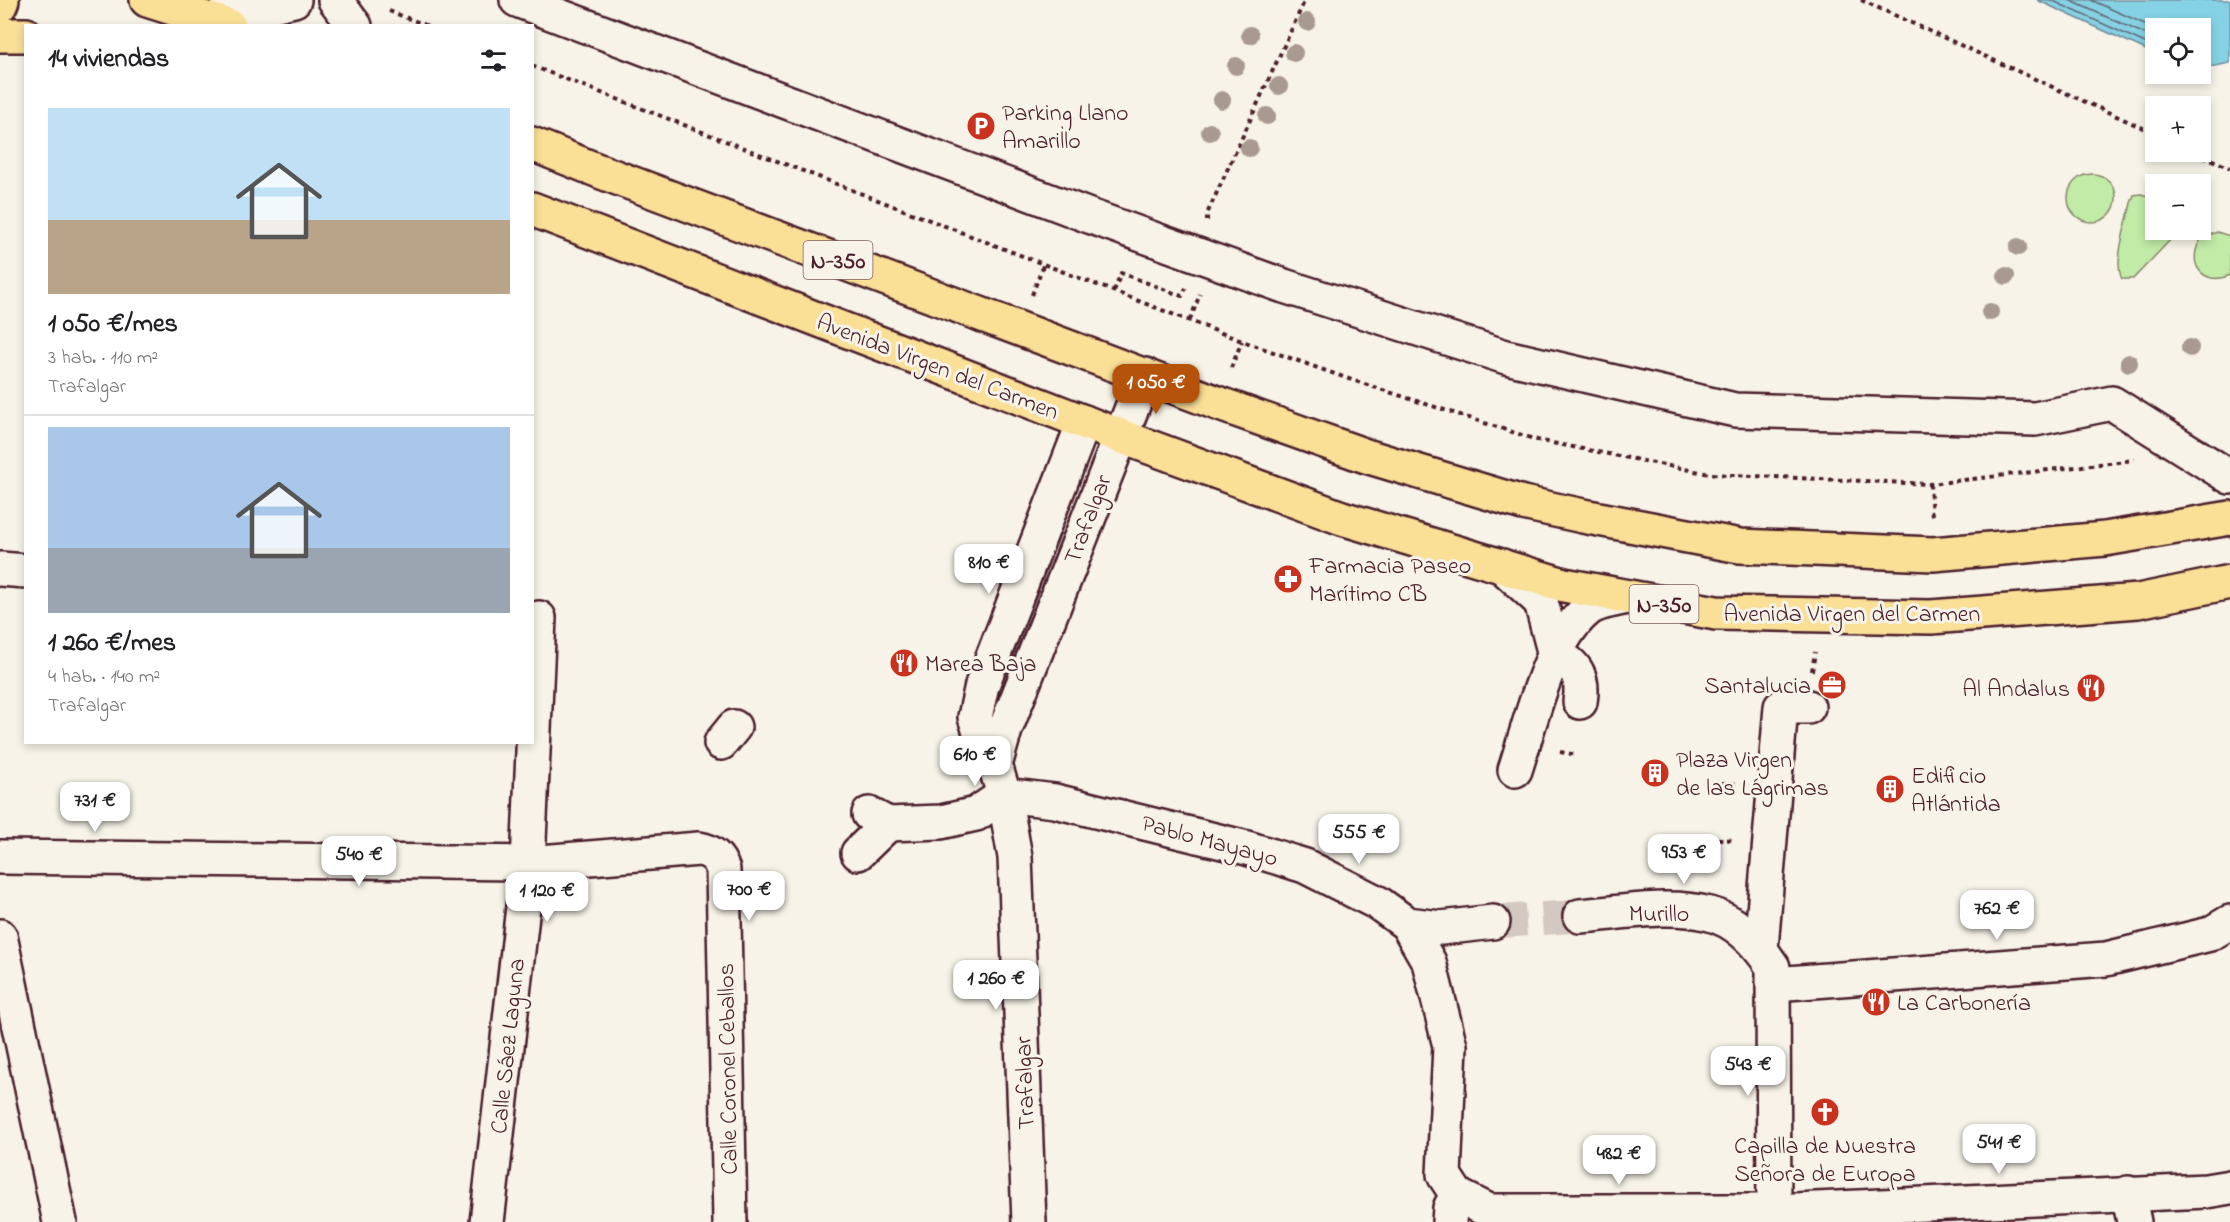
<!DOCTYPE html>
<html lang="es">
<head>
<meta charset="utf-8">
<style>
	body { margin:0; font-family:"Indie Flower",sans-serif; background:#f2f2f2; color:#202124; height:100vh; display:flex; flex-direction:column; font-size:22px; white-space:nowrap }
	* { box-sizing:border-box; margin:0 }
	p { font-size:20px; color:#757577 }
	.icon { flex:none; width:33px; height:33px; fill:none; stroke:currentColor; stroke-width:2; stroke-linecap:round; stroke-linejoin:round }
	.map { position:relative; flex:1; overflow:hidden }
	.drawer { position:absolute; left:24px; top:24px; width:510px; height:720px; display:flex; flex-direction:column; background:#fff; border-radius:0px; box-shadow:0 3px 9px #0003 }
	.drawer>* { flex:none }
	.fabs { position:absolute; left:2145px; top:18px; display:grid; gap:12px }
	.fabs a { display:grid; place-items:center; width:66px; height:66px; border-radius:0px; background:#fff; box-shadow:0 3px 9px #0003; font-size:30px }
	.price { position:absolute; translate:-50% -51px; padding:0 14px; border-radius:12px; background:#fff; color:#222; font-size:20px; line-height:39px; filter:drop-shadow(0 2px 3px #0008) }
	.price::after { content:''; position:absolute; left:50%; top:36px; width:18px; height:14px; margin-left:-9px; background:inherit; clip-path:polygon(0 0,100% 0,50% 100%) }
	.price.selected { background:#b45309; color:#fff }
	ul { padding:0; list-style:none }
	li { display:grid; align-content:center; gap:12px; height:318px; padding:0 24px }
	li+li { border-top:2px solid #e0e0e0 }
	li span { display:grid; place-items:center; height:186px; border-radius:0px; color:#555 }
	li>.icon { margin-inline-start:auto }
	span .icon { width:108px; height:108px; fill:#fffc; stroke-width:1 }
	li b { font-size:26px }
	h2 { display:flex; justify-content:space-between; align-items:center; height:72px; padding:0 24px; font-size:26px }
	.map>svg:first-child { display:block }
	.green { fill:#c1eba7; stroke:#868569; stroke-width:1.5 }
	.water { fill:#85d2e4; stroke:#6d8a9a; stroke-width:1.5 }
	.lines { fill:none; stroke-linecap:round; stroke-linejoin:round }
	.shore { stroke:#626775; stroke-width:1.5 }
	.minor-tunnel { stroke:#d4c9c2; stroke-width:33; stroke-dasharray:33 16; stroke-linecap:butt }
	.minor-casing { stroke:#4a1f2b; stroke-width:38 }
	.highway-casing { stroke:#4a1f2b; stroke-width:38 }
	.path { stroke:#4a1f2b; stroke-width:4; stroke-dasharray:4.5 4.5; stroke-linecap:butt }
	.minor { stroke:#f7f3e8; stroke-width:33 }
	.highway { stroke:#fadf96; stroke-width:33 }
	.tree { fill:#a89a91 }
	.labels { text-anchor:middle; stroke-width:6; stroke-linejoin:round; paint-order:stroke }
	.shield { fill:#f7f3e8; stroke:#7e5f64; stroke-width:1.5 }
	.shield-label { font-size:22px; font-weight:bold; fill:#4a1f2b }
	.poi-label { font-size:24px; fill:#4a1f2b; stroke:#f7f3e8; text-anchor:start }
	.street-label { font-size:24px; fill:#4a1f2b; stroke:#f7f3e8 }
</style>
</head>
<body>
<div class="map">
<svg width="2230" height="1222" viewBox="0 0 2230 1222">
	<rect width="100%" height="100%" fill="#f7f3e8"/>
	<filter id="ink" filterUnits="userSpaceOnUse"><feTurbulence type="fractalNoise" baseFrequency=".0167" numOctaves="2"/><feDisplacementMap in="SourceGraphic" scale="12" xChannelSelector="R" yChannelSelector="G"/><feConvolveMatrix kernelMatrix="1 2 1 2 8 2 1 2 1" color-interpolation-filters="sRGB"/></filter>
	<g filter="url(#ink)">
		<g class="green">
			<circle cx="2092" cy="198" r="24"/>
			<path d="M 2141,194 L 2155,198 L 2156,230 L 2176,230 L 2175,235 L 2133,279 L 2122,279 C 2113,261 2127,223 2131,203 L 2134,195 Z"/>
			<path d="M 2217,232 L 2230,236 L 2230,275 C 2202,288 2185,261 2202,238 Z"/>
		</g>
		<path class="water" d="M 2037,0 L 2230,0 L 2230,63 L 2201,69 L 2200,28 L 2156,28 L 2155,54 Z"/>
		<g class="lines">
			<g class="shore">
				<path d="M 2051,0 L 2156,48"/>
				<path d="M 2069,0 L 2156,39"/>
				<path d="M 2091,0 L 2156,29"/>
			</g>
			<path class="minor-tunnel" d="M 1493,922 L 1580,916"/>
			<g class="minor-casing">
				<g id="minor">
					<path d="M 335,0 L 355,26"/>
					<path d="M 517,0 L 1092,217 L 1284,286 L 1506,357 L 1735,410 L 2035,419 L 2112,403 L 2230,477"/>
					<path d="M 213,19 L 294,0"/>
					<path d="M 1502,566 L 1541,602 L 1555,655"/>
					<path d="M 0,569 L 26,571"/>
					<path d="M 1555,655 C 1577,663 1584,679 1580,702"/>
					<path d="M 721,743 L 734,727"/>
					<path d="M 995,765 L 1005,730 L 1145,375"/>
					<path d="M 1515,770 C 1531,722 1548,642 1587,610 C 1596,602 1615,600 1627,597"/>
					<path d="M 1004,795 L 1055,801 L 1247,848 L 1305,866 L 1378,903 L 1407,924 L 1429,962 L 1450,1046 L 1444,1175 L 1457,1195"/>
					<path d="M 869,814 L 888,824 L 941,822 L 976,814 L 1004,795"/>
					<path d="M 858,853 L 888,824"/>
					<path d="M 0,857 L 528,863 L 699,849 C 712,851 719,858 723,870 L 730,1222"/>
					<path d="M 1580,916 C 1622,913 1669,903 1710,914 C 1737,921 1758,944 1773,967 L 1774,1222"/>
					<path d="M 1407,924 L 1441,928 L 1493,922"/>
					<path d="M 0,936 L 60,1222"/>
					<path d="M 1761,948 L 1781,707 L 1808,707"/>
					<path d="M 1774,984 L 2106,959 L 2210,934 L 2230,922"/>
					<path d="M 2128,1193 L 2134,1222"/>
					<path d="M 1457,1195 L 1489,1211 L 1773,1211 L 2206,1191 L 2230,1187"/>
					<path d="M 487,1222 L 528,863 L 539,618"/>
					<path d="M 1029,1222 L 1015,857 L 1004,795 L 995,765 L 985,747 L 975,717 L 982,685 L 1084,422"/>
					<path d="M 1449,1222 L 1450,1208 L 1457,1195"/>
				</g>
			</g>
			<g class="highway-casing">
				<g id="highway">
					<path d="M 147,0 L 229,26"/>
					<path d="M 0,5 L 2,0"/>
					<path d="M 0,35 L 26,35"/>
					<path d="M 532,144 L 599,171 L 1217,403 L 1366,456 L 1523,503 L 1583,516 L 1740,546 L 1933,554 L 2105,539 L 2230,518"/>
					<path d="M 532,209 L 1120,436 L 1342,518 L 1564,585 L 1716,613 L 1931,617 L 2138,601 L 2230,582"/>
				</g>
			</g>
			<g class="path">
				<path d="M 1861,0 L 2156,134"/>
				<path d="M 389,11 L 428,26"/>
				<path d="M 532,66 L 1242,341 L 1352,380 L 1537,440 L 1710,474 L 1930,484 L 2134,460"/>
				<path d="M 2195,152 L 2230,168"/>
				<path d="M 1207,221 L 1207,214 L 1305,0"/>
				<path d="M 1114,291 L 1121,273 L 1182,296 L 1186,288"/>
				<path d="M 1032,295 L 1044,263"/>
				<path d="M 1190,320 L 1200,294"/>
				<path d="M 1231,368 L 1242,341"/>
				<path d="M 1930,484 L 1932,518"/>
				<path d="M 1812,671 L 1815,652"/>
				<path d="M 1560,752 L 1577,755"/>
				<path d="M 1704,782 L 1738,784"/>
				<path d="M 1682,836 L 1733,840"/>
			</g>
			<use href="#minor" class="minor"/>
			<use href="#highway" class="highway"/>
		</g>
		<g class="tree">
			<circle cx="1307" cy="22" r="9"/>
			<circle cx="1250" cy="35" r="9"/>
			<circle cx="1294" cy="53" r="9"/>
			<circle cx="1236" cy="66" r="9"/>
			<circle cx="1279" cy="86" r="9"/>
			<circle cx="1222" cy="100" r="9"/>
			<circle cx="1267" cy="116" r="9"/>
			<circle cx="1210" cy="132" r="9"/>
			<circle cx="1249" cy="148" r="9"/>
			<circle cx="2018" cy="247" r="9"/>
			<circle cx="2006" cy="276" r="9"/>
			<circle cx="1990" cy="312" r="9"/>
			<circle cx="2190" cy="348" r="9"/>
			<circle cx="2129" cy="363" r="9"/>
		</g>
	</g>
	<defs>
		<g id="parking-disc" transform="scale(1.5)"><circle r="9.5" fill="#c8321e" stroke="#f7f3e8"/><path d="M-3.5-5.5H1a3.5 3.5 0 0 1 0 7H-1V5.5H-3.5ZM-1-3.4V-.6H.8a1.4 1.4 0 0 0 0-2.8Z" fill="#fff"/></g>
		<g id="pharmacy-disc" transform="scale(1.5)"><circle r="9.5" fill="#c8321e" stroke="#f7f3e8"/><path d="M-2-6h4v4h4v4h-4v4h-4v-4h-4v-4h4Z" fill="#fff"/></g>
		<g id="restaurant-disc" transform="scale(1.5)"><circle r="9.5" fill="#c8321e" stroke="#f7f3e8"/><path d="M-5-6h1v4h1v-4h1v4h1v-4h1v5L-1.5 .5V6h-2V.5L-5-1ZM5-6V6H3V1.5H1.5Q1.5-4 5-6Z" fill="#fff"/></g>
		<g id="office-disc" transform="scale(1.5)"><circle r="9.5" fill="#c8321e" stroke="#f7f3e8"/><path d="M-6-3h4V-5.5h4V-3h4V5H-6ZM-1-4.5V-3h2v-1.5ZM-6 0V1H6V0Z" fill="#fff"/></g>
		<g id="building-disc" transform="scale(1.5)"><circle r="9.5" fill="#c8321e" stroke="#f7f3e8"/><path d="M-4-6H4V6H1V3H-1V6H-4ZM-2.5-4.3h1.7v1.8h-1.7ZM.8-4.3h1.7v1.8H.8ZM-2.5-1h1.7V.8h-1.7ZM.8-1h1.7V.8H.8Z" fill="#fff"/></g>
		<g id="church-disc" transform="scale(1.5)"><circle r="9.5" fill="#c8321e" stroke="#f7f3e8"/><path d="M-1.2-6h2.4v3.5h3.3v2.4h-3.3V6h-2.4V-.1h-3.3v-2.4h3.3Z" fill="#fff"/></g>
	</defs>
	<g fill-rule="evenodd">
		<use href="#parking-disc" x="981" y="126"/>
		<use href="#pharmacy-disc" x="1288" y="579"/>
		<use href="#restaurant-disc" x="904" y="663"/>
		<use href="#office-disc" x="1832" y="685"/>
		<use href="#restaurant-disc" x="2091" y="688"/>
		<use href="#building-disc" x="1655" y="773"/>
		<use href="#building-disc" x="1890" y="789"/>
		<use href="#restaurant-disc" x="1876" y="1002"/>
		<use href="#church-disc" x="1825" y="1112"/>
	</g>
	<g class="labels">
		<g class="shield">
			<rect x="803.5" y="241" width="69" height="38" rx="4.5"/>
			<rect x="1629.5" y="585" width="69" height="38" rx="4.5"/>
		</g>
		<g class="shield-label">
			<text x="838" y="268">N-350</text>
			<text x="1664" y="612">N-350</text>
		</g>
		<g class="poi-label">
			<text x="1002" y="120">Parking Llano<tspan x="1002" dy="28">Amarillo</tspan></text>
			<text x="1309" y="573">Farmacia Paseo<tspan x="1309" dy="28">Marítimo CB</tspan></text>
			<text x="925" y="671">Marea Baja</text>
			<text x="1811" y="693" text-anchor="end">Santalucia</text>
			<text x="2070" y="696" text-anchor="end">Al Andalus</text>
			<text x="1676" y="767">Plaza Virgen<tspan x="1676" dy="28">de las Lágrimas</tspan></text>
			<text x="1911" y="783">Edificio<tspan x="1911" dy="28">Atlántida</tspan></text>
			<text x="1897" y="1010">La Carbonería</text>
			<text x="1825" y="1153" text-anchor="middle">Capilla de Nuestra<tspan x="1825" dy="28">Señora de Europa</tspan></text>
		</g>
		<g class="street-label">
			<text transform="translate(938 366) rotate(21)" y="8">Avenida Virgen del Carmen</text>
			<text transform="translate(1087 519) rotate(-69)" y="8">Trafalgar</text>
			<text x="1852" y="621">Avenida Virgen del Carmen</text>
			<text transform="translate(1210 840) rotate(15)" y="8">Pablo Mayayo</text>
			<text x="1659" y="921">Murillo</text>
			<text transform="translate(507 1046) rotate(-84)" y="8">Calle Sáez Laguna</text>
			<text transform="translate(727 1069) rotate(-91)" y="8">Calle Coronel Ceballos</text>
			<text transform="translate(1024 1083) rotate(-92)" y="8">Trafalgar</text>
		</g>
	</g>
</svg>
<div class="fabs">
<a><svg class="icon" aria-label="locate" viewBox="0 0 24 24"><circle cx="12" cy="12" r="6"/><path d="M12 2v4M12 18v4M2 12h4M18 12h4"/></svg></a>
<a>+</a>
<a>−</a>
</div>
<b class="price selected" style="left:1156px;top:415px">1 050 €</b>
<b class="price" style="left:989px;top:595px">810 €</b>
<b class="price" style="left:975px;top:787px">610 €</b>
<b class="price" style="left:95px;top:833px">731 €</b>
<b class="price" style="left:1359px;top:865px">555 €</b>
<b class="price" style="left:1684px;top:885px">953 €</b>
<b class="price" style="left:359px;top:887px">540 €</b>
<b class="price" style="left:749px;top:922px">700 €</b>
<b class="price" style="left:547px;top:923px">1 120 €</b>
<b class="price" style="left:1997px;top:941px">762 €</b>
<b class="price" style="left:996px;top:1011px">1 260 €</b>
<b class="price" style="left:1748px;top:1097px">543 €</b>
<b class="price" style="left:1999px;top:1175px">541 €</b>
<b class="price" style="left:1619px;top:1186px">482 €</b>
<section class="drawer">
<h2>14 viviendas<svg class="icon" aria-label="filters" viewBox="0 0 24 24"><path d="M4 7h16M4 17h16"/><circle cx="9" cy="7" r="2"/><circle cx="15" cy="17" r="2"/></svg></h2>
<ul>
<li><span style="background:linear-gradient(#bfe0f5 60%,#b9a48a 0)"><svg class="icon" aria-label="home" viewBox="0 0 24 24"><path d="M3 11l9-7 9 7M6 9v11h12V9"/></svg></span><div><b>1 050 €/mes</b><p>3 hab. · 110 m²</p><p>Trafalgar</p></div></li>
<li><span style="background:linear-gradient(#a9c7e8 65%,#9aa5b1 0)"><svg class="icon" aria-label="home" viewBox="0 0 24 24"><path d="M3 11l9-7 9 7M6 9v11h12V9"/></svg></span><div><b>1 260 €/mes</b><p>4 hab. · 140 m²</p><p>Trafalgar</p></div></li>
</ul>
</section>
</div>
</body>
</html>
